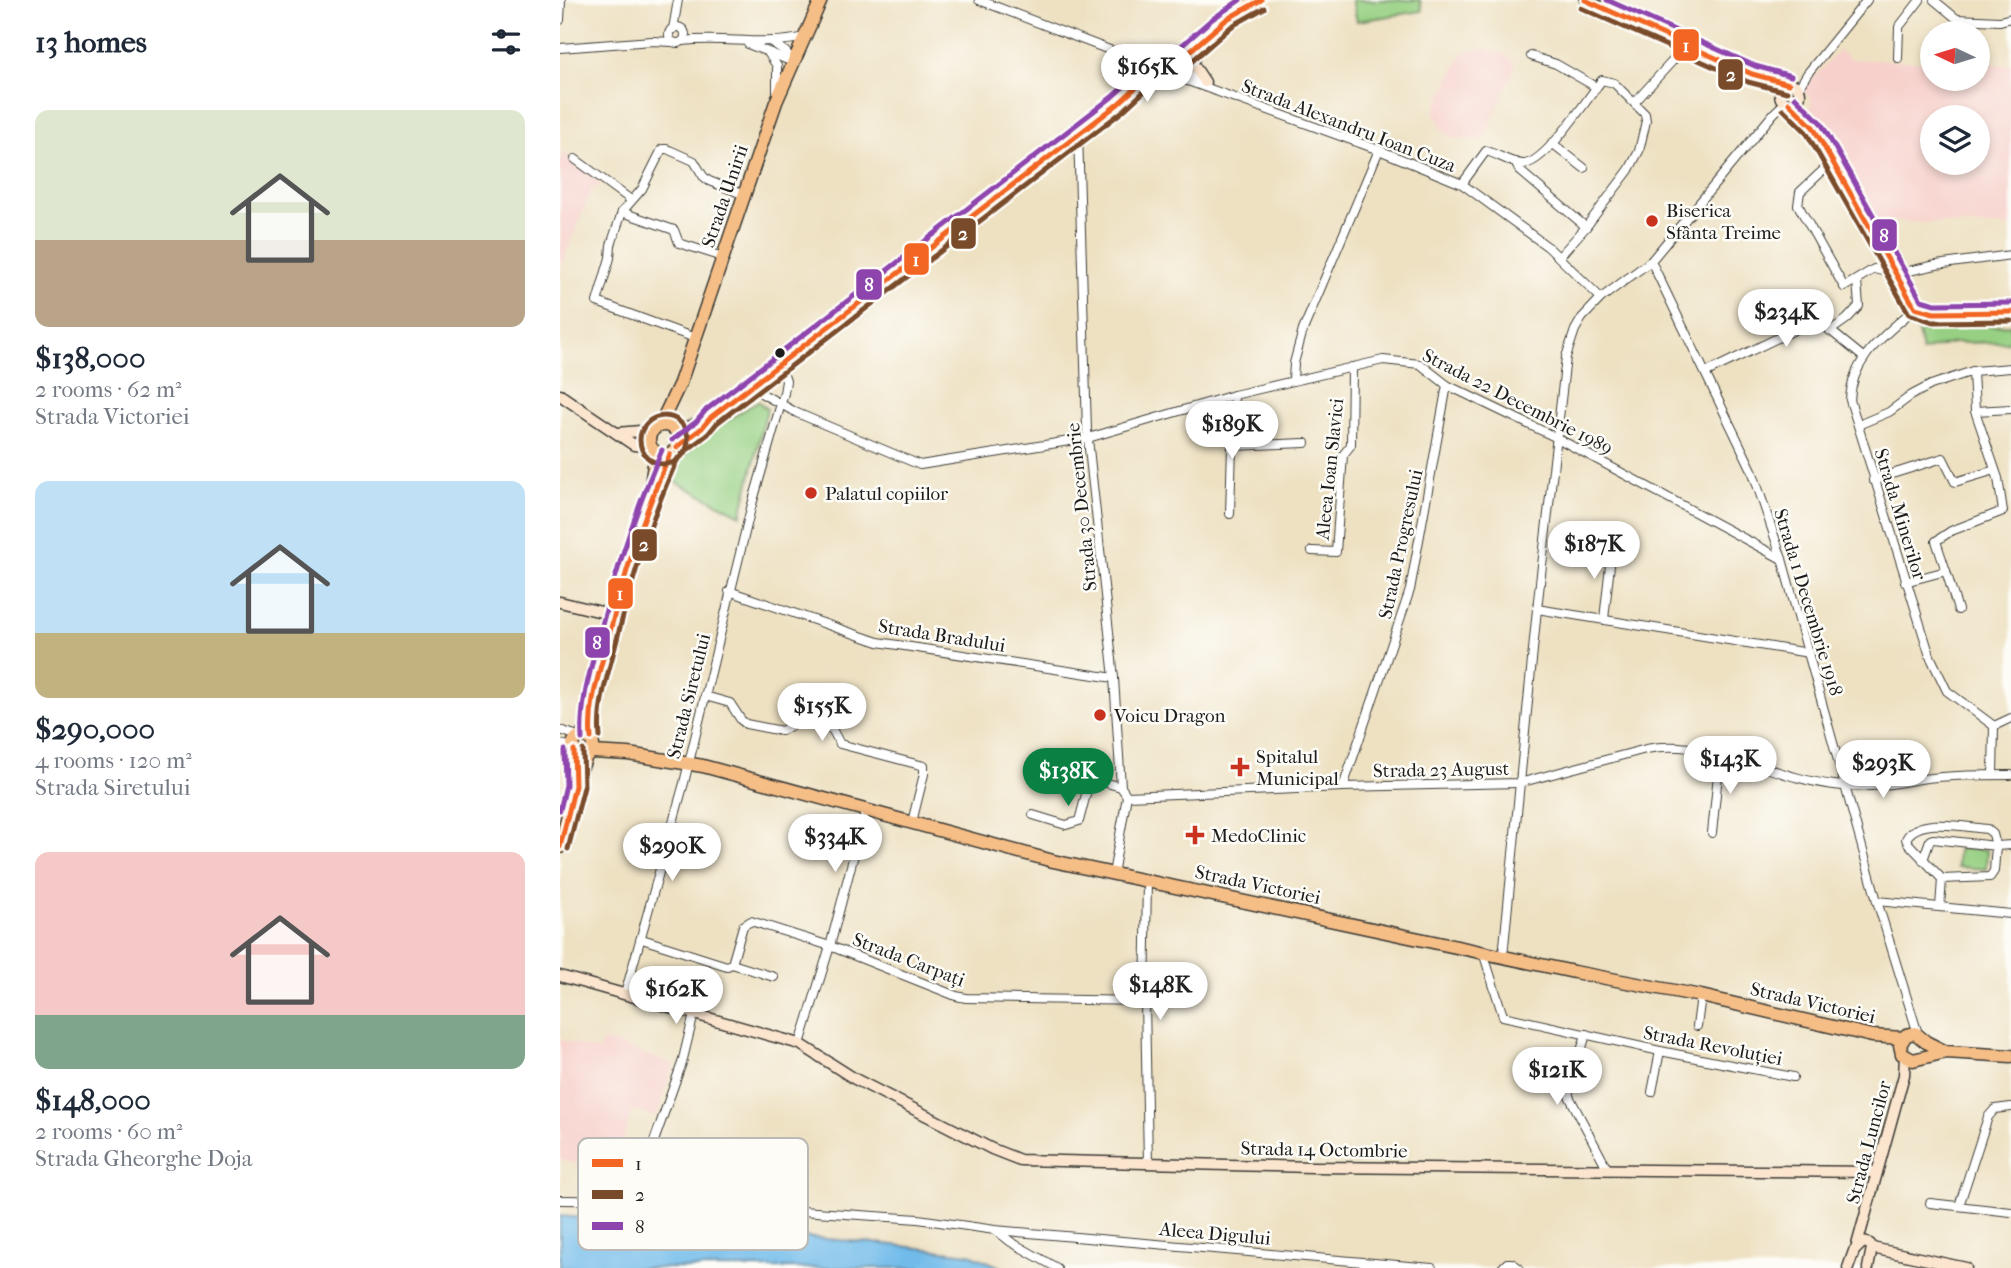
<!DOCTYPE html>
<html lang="en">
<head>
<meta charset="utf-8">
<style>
	body { margin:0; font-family:"IM FELL French Canon",serif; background:#f2f2f3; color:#1f2937; height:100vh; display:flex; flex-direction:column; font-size:26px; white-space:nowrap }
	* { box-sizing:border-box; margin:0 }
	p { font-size:23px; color:#747a83 }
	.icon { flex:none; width:38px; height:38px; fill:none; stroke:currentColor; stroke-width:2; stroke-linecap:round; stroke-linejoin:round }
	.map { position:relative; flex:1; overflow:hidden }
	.panel { display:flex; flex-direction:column; background:#fff; width:560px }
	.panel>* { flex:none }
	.needle { width:46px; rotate:274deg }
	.controls { position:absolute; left:1360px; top:21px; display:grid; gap:14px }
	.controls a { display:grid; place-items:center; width:70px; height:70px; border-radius:50%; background:#fff; box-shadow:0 4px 10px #0003; font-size:35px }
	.price { position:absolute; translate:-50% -60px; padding:0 16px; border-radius:24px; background:#fff; color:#222; font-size:23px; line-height:46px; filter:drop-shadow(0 2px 4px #0008) }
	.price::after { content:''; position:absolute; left:50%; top:42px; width:21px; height:16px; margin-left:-10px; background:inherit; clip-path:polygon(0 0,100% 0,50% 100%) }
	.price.current { background:#0b8043; color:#fff }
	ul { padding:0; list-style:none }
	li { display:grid; align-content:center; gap:14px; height:371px; padding:0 35px }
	li span { display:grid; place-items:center; height:217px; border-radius:14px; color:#555 }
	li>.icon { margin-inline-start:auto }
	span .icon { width:126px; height:126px; fill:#fffc; stroke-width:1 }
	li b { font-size:30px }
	h2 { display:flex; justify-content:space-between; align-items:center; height:84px; padding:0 35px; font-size:30px }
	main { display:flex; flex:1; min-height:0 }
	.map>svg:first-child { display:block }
	.built { fill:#f7d0cb; fill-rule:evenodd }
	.green { fill:#97d083; stroke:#5a7650; stroke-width:2 }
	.water { fill:#71bbea; stroke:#466c83; stroke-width:2 }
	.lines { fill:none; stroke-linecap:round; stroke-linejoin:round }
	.street-casing { stroke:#3c3a35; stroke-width:10 }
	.secondary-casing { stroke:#3c3a35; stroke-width:13 }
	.primary-casing { stroke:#3c3a35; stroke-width:15 }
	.street { stroke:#fff; stroke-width:8 }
	.secondary { stroke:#fbe5cf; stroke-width:10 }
	.primary { stroke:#f6be87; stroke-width:12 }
	.bus-1-casing { stroke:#fdfcf7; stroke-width:10 }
	.bus-2-casing { stroke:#fdfcf7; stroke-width:10 }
	.bus-3-casing { stroke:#fdfcf7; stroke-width:10 }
	.bus-1 { stroke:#f26522; stroke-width:5 }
	.bus-2 { stroke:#7a4b2a; stroke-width:5 }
	.bus-3 { stroke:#8e44ad; stroke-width:5 }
	.poi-dot { fill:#c8321e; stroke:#fdfcf7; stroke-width:2.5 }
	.bus-dot { fill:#1c1c1c; stroke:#fdfcf7; stroke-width:2.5 }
	.labels { text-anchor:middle; stroke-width:5; stroke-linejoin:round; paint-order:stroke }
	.street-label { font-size:19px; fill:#1c1c1c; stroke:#fdfcf7 }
	.poi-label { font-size:19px; fill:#1c1c1c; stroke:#fdfcf7; text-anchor:start }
	.key { fill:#fdfcf7; stroke:#bab9b5; stroke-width:2 }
	.key-label { font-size:19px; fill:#1c1c1c }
	.line-badge { stroke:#fdfcf7; stroke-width:2.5 }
	.badge-label { font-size:19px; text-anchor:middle; font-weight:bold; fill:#fff }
</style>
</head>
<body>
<main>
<section class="panel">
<h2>13 homes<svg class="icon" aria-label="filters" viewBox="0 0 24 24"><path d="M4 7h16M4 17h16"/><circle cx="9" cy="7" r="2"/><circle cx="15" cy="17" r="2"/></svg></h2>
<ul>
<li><span style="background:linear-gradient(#dfe7d0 60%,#b9a48a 0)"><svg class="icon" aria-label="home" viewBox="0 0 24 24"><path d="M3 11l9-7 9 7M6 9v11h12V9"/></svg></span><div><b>$138,000</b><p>2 rooms · 62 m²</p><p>Strada Victoriei</p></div></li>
<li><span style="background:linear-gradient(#bfe0f5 70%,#c2b280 0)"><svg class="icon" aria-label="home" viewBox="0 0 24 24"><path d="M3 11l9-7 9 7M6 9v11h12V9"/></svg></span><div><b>$290,000</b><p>4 rooms · 120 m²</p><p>Strada Siretului</p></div></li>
<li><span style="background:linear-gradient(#f6c9c9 75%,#7fa58c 0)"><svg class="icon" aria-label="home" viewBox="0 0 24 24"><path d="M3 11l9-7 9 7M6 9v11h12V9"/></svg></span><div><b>$148,000</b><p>2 rooms · 60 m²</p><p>Strada Gheorghe Doja</p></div></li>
</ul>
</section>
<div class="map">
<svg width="1451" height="1268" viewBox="0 0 1451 1268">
	<rect width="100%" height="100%" fill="#fdfcf7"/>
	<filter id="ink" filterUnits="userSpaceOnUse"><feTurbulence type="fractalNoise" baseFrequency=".0143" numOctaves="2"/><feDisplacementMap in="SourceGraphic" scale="14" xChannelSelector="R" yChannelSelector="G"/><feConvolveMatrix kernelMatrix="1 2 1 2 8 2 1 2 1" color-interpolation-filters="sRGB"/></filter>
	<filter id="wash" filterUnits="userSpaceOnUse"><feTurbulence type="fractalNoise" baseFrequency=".00686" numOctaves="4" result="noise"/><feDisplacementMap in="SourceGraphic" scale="28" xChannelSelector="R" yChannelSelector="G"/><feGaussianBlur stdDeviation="1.57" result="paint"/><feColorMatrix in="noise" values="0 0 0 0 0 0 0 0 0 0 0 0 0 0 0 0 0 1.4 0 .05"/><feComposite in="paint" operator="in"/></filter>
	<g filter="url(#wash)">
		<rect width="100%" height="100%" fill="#eee1c2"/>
		<g class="built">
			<path d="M 925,48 L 947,56 L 956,64 L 924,139 L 894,139 L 882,130 L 874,111 L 903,52 Z"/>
			<path d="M 1279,50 L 1291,59 L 1372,62 L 1372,79 L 1418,79 L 1418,63 L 1451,65 L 1451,227 L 1313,220 L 1246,110 L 1251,106 L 1252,99 L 1242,91 ZM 1372,117 L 1418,117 L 1418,163 L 1372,163 Z"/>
			<path d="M 3,152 L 42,186 L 32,189 L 0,269 L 0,162 Z"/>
			<path d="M 0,1039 L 39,1051 L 43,1040 L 114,1064 L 96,1117 L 72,1110 L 55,1168 L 50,1173 L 0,1159 Z"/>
		</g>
		<g class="green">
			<path d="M 792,0 L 860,0 L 862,11 L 797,21 Z"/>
			<path d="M 1451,325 L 1451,342 L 1393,343 L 1362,351 L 1357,328 Z"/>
			<path d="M 198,401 L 207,409 L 181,515 L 108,478 L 127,452 L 154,429 Z"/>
			<path d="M 1398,849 L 1427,850 L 1426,869 L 1397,867 Z"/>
		</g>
		<path class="water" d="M 0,1216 L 325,1244 L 410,1254 L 443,1268 L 0,1268 Z"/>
	</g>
	<g filter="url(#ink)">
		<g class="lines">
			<g class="street-casing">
				<g id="street">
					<path d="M 419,0 L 594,67"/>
					<path d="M 1374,0 L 1397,19 L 1440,21 L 1451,18"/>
					<path d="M 0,20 L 1,0"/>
					<circle cx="117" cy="35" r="8"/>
					<path d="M 113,29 L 118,0"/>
					<path d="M 123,41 C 164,36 204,47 244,37"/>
					<path d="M 210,41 L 226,52 L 233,62"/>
					<path d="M 188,44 L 233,62"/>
					<path d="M 0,48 L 92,41 L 113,42"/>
					<path d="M 209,54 L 217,66 L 217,91"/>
					<path d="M 568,54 L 598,58"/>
					<path d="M 971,56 L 996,64 L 1036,87"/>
					<path d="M 1338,58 L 1339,27 L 1360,0"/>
					<path d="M 618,69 L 644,82"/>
					<path d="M 614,76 L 819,150 L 902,184 L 988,247 L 1041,298"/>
					<path d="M 1238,89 L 1247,74 L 1307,0"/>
					<path d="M 1075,102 L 1127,45"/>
					<path d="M 518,133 L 527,430 L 554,678 L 561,787 L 567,796 L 553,874"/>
					<path d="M 992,143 L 1024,168"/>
					<path d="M 15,159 L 71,200"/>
					<path d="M 955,162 L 959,170 L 1026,227"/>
					<path d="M 1272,162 L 1240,192 L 1238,205 L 1284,287 L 1314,269 L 1335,274 L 1376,265 L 1451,255"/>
					<path d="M 902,184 L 926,151 C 938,154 950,163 963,164 C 985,165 1028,97 1042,80 L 1054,83 L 1085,114 L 1086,121 L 1079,151 L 1069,170 L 1026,227 L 999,257"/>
					<path d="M 62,212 L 114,230 L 119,243 L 163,257"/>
					<path d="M 1091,261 L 1192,470 L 1222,559 L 1317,901 L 1358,1034"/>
					<path d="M 1355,308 C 1326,335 1292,356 1290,400 L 1370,656 L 1387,691 L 1434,726"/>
					<path d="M 1270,331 L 1287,319 L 1299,306 L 1297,281"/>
					<path d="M 135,338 L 37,302 L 50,258 L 51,245 L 62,212 L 82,189 L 102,149 L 107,149 L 134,161 L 143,176 L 149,181 L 185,195"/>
					<path d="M 1147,372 L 1251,322 L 1261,323 L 1303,357"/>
					<path d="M 733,380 L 734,363 L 743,330 L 819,150"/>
					<path d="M 190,387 L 237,413 L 360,465 L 528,438 L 674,395 L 823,360 L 860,364 L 887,385 L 997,438 L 1222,559"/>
					<path d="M 674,395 L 672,446 L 745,443"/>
					<path d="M 1415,411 L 1451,409"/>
					<path d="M 1298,425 L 1329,412 L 1352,395 L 1371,385 L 1413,371 L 1451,368"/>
					<path d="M 1313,480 L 1383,458 L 1395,482 L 1435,470"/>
					<path d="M 670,514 L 672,446"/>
					<path d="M 752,551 L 776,552 L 783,455 L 791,445 L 792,367"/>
					<path d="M 1386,571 L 1398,610"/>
					<path d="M 1345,582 L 1386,571 L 1376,541 L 1391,531 L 1443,511 L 1438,478 L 1415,411 L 1413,371"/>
					<path d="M 169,591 L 318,642 L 554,678"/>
					<path d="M 977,609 L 1249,653"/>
					<path d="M 1044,619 L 1052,547"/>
					<path d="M 145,696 L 170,703 L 181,720 L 186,724 L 222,731 L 238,721 L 272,729 L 280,744 L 364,766 L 364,774 L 352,822"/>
					<path d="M 1434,726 L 1451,718"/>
					<path d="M 0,730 L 18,736"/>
					<path d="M 0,744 L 13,747"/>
					<path d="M 492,768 L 561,787"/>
					<path d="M 1283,771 L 1324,774 L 1352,779"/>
					<path d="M 1433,775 L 1434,726"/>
					<path d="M 783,787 L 850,590 L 887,385"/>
					<path d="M 567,796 L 783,787 L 959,783 L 1086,749 C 1150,737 1212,778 1274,785 C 1302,789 1328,785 1354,780 C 1385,775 1420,775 1451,775"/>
					<path d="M 473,815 L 506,825 L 519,821 L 530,779"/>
					<path d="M 1152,833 L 1160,755"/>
					<path d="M 1363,860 L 1370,840 L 1373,839 L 1436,846 L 1434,871 L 1430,877 L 1382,879"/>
					<path d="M 587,881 L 585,1001 L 588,1164"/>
					<path d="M 1317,901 L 1451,914"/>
					<path d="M 1380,907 L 1382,879 L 1348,843 L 1346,839 C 1358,816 1404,827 1427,829 L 1433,834 L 1436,846 L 1451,845"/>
					<path d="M 82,939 L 167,966 L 172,964 L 183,926 L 191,921 L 270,946 L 396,996 L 406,998 L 585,1001"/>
					<path d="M 923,952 L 943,1016 L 1100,1051 L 1233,1077"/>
					<path d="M 943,956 L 977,609 L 1006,357 L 1015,330 L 1022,318 L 1041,298 L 1091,261 L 1214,113 L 1226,102"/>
					<path d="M 172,964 L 214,977"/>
					<path d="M 65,994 L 124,783 L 191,508 L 224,393 L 226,381 L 220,364"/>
					<path d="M 1137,1026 L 1141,996"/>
					<path d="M 1026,1034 C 1022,1053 1007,1079 1009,1096 L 1048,1170"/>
					<path d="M 240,1044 L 270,946 L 306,809"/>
					<path d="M 1092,1092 L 1100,1051"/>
					<path d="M 0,1200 L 94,1201 L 358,1219 L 435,1230 L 872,1268"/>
					<path d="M 73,1200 L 122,1063 L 134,1014"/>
					<path d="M 1370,1203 L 1451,1212"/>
					<path d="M 1399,1206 L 1428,1117 L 1435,1109 L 1451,1107"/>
					<path d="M 437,1231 L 451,1242 L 497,1268"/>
					<path d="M 942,1268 L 947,1263 L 952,1263 L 959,1268"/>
				</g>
			</g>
			<g class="secondary-casing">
				<g id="secondary">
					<path d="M 1025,0 L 1192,74 L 1229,84"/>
					<path d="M 637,47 L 633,64 L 645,82"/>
					<circle cx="606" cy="67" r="12"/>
					<path d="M 609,55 L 653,29 L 694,0"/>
					<path d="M 617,62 L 642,41"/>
					<circle cx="1230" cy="94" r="10"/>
					<path d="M 1237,100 L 1355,308 L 1374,313 L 1451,312"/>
					<path d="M 0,395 L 74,445 L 92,447"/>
					<path d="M 115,429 L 131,426 L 151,417 L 558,104 L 602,78"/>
					<path d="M 57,433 L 92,430"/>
					<path d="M 117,447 L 147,422"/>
					<path d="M 0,602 L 54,615"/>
					<path d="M 0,976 L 240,1044 L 295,1079 L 432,1149 L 460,1160 L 752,1167 L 1317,1172"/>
					<path d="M 1297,1245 L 1344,1075 L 1345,1057"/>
					<path d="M 1312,1248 L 1406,1268"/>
					<path d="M 1288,1268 L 1294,1251 L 1303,1242 L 1310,1244 L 1312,1248 L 1308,1268"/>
				</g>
			</g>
			<g class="primary-casing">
				<g id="primary">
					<path d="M 100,425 L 120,383 L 216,102 L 261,0"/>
					<circle cx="104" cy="440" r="15"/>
					<path d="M 22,735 L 28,719 L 54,615 L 89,497 L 96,452"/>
					<circle cx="23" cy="746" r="10"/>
					<path d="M 32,752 L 68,754 L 143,766 L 493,861 L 1014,972 L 1141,996 L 1312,1036 L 1343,1038"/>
					<path d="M 0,847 L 15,786 L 26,756"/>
					<path d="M 1386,1052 L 1366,1042 L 1355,1033 L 1346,1035 L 1340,1045 L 1342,1054 L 1353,1060 L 1386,1052 L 1451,1056"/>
				</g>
			</g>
			<use href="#street" class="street"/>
			<use href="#secondary" class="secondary"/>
			<use href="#primary" class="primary"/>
			<g class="bus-1-casing">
				<g id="bus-1">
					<path d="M 1025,0 L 1192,74 L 1229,84"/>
					<path d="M 617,62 L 667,19 L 701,0"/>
					<path d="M 1229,103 L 1253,127 L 1355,308 L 1374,313 L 1451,312"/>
					<path d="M 117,447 L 142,428 L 151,417 L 558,104 L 595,70"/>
					<path d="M 31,738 C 28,705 39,674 47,643 C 63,578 83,515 110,454"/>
					<path d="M 0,847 L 15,786 L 14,750"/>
				</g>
			</g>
			<g class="bus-2-casing">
				<g id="bus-2">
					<path d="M 1021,8 L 1188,82 L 1227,92"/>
					<path d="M 623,69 L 672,26 L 704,8"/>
					<path d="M 1223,109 L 1246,132 L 1349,314 L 1373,322 L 1451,321"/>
					<circle cx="104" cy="440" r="24"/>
					<path d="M 122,454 L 148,434 L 157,423 L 563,111 L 601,76"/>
					<path d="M 40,737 C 37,707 47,677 55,647 C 71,582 90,519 118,458"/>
					<path d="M 8,849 L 24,787 L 23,750"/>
				</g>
			</g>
			<g class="bus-3-casing">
				<g id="bus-3">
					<path d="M 1047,0 L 1195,66 L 1231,76"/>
					<path d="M 611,55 L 651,20 L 680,0"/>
					<path d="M 1235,97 L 1261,123 L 1361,300 L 1375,304 L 1451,303"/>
					<path d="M 112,440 L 136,422 L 146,410 L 552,97 L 589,64"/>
					<path d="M 22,739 C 20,706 29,675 37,644 C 54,577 74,513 102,450"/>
					<path d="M 0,810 L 6,785 L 5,750"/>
				</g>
			</g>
			<use href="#bus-1" class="bus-1"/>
			<use href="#bus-2" class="bus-2"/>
			<use href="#bus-3" class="bus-3"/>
		</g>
	</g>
	<g class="poi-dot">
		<circle cx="1092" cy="221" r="7"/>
		<circle cx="251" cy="493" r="7"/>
		<circle cx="540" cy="715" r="7"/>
		<path d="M676.5 756.5h7v7h7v7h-7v7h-7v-7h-7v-7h7z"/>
		<path d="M631.5 824.5h7v7h7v7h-7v7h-7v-7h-7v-7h7z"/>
	</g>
	<circle class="bus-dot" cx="220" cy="353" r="6"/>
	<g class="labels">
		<g class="street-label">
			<text transform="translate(789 125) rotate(21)" y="7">Strada Alexandru Ioan Cuza</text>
			<text transform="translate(164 196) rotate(-71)" y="7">Strada Unirii</text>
			<text transform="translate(958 401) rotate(27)" y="7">Strada 22 Decembrie 1989</text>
			<text transform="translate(769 469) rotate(-84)" y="7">Aleea Ioan Slavici</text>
			<text transform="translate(521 507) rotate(-96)" y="7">Strada 30 Decembrie</text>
			<text transform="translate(1341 514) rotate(73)" y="7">Strada Minerilor</text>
			<text transform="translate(840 544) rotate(-78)" y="7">Strada Progresului</text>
			<text transform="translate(1249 602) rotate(73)" y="7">Strada 1 Decembrie 1918</text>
			<text transform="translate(382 635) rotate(9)" y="7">Strada Bradului</text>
			<text transform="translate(128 696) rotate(-76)" y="7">Strada Siretului</text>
			<text transform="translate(881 769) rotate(-1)" y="7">Strada 23 August</text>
			<text transform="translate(698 884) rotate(12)" y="7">Strada Victoriei</text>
			<text transform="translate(349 959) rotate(21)" y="7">Strada Carpați</text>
			<text transform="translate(1253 1002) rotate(13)" y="7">Strada Victoriei</text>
			<text transform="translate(1153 1045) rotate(11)" y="7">Strada Revoluției</text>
			<text transform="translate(1308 1142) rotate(-75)" y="7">Strada Luncilor</text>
			<text transform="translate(764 1149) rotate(1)" y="7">Strada 14 Octombrie</text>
			<text transform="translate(655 1233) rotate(5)" y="7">Aleea Digului</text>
		</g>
		<g class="poi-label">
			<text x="1106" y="217">Biserica<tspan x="1106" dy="22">Sfânta Treime</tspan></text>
			<text x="265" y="500">Palatul copiilor</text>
			<text x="554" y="722">Voicu Dragon</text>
			<text x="696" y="763">Spitalul<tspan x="696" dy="22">Municipal</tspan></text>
			<text x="651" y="842">MedoClinic</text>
		</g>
	</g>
	<rect x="18" y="1138" width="230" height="112" rx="10" class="key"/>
	<rect x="32" y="1159" width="31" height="8" fill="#f26522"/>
	<rect x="32" y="1190" width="31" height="9" fill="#7a4b2a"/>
	<rect x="32" y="1222" width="31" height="8" fill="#8e44ad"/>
	<g class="key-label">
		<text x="75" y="1170">1</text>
		<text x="75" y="1201">2</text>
		<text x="75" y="1233">8</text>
	</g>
	<g class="line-badge">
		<rect x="1112" y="28" width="28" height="34" rx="7" fill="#f26522"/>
		<rect x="1157" y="58" width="27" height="33" rx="7" fill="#7a4b2a"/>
		<rect x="390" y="217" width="27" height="33" rx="7" fill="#7a4b2a"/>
		<rect x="1311" y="218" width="27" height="34" rx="7" fill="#8e44ad"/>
		<rect x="343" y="242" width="27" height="34" rx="7" fill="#f26522"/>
		<rect x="295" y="268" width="28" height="33" rx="7" fill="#8e44ad"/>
		<rect x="71" y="528" width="27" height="34" rx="7" fill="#7a4b2a"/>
		<rect x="47" y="577" width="27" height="33" rx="7" fill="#f26522"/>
		<rect x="24" y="626" width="27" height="33" rx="7" fill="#8e44ad"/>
	</g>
	<g class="badge-label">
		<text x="1126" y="52">1</text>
		<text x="1171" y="81">2</text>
		<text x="403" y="240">2</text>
		<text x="1324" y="242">8</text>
		<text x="356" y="266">1</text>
		<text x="309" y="291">8</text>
		<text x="84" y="551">2</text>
		<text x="60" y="600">1</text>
		<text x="37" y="649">8</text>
	</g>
</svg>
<div class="controls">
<a><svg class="needle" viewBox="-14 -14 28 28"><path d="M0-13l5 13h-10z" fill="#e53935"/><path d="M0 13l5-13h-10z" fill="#747a83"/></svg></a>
<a><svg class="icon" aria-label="layers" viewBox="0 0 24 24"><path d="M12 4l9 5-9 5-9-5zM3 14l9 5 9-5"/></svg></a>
</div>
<b class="price" style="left:587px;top:104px">$165K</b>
<b class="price" style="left:1226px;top:349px">$234K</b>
<b class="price" style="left:672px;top:461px">$189K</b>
<b class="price" style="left:1034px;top:581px">$187K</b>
<b class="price" style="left:262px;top:743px">$155K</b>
<b class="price" style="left:1170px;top:796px">$143K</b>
<b class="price" style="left:1323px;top:800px">$293K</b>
<b class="price current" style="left:508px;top:808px">$138K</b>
<b class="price" style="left:275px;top:874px">$334K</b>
<b class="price" style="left:112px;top:883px">$290K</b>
<b class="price" style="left:600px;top:1022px">$148K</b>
<b class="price" style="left:116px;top:1026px">$162K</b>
<b class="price" style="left:997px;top:1107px">$121K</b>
</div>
</main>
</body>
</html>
